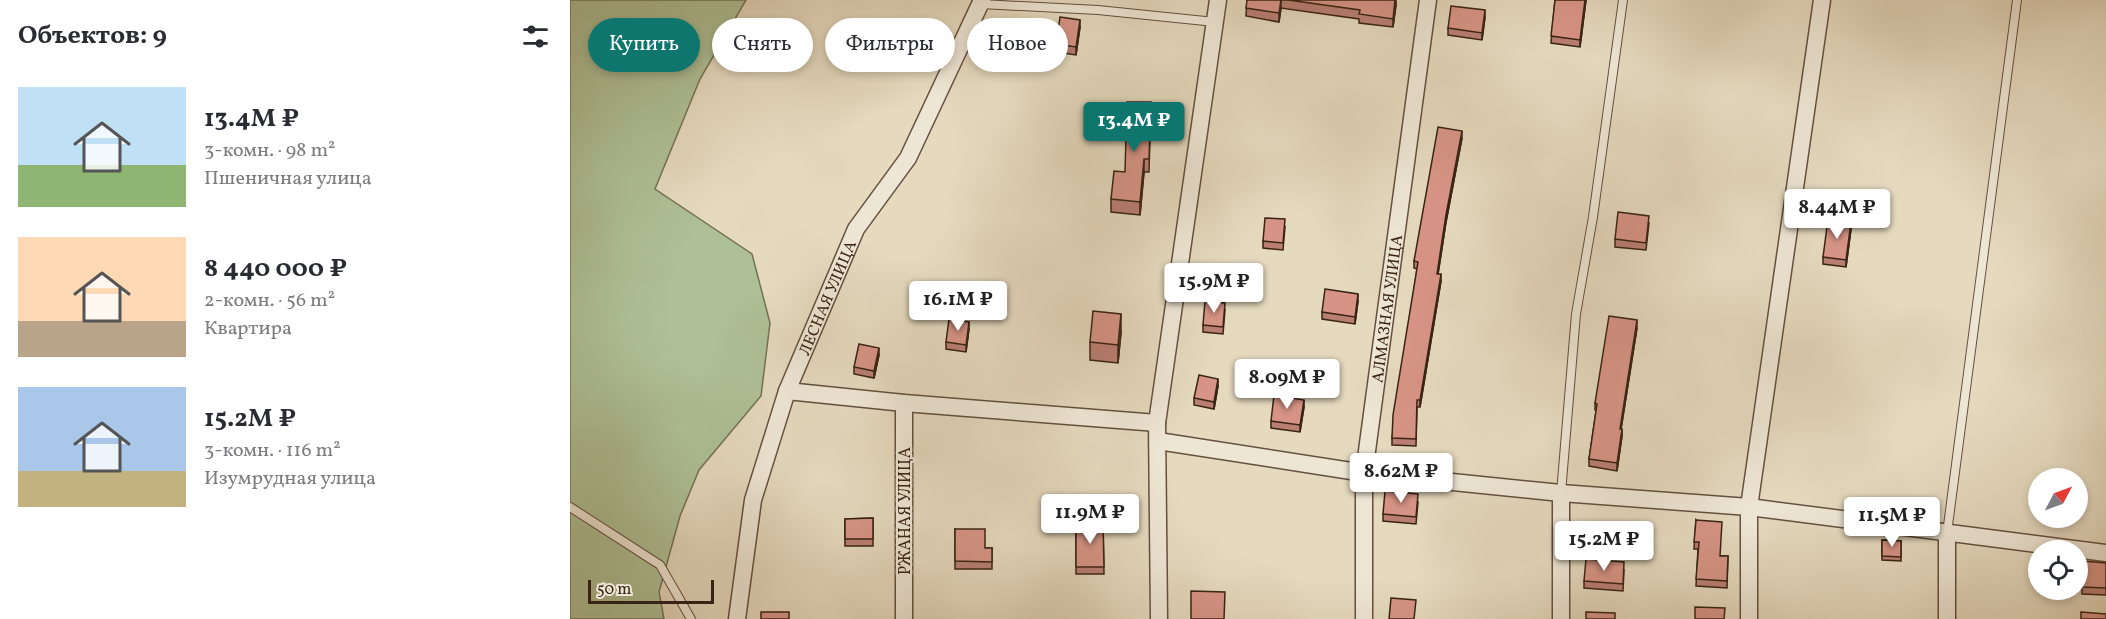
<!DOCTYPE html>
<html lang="ru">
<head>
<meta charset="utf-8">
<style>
	body { margin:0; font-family:Vollkorn,serif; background:#f2f2f3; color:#2b2b33; height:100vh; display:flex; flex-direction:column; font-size:22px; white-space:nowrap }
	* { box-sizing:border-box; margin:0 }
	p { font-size:20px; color:#7c7c81 }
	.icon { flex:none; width:33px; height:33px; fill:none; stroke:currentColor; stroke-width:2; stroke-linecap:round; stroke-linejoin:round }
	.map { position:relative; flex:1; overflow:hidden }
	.drawer { display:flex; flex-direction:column; background:#fff; width:570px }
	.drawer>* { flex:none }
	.guide { position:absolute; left:18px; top:18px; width:570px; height:54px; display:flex; gap:12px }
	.needle { width:39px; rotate:49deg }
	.tools { position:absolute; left:1458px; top:468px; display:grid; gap:12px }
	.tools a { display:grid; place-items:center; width:60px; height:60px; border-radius:50%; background:#fff; box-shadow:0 3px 9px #0003; font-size:30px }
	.scale { position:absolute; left:18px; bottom:15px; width:126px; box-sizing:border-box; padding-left:6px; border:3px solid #392314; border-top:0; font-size:16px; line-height:21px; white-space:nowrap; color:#392314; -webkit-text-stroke:4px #eee6d5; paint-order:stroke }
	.price { position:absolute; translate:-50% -51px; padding:0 14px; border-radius:6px; background:#fff; color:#222; font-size:20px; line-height:39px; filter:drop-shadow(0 2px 3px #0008) }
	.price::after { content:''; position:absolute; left:50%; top:36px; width:18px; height:14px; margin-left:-9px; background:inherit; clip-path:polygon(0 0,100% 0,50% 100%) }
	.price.active { background:#0f766e; color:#fff }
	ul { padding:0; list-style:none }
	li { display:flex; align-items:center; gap:18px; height:150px; padding:0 18px }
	li span { display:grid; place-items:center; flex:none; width:168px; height:120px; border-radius:0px; color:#555 }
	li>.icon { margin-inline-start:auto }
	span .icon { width:72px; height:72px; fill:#fffc; stroke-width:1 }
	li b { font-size:26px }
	h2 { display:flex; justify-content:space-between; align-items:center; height:72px; padding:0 18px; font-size:26px }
	.pill { padding:0 21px; border-radius:27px; background:#fff; box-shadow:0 3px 9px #0003; font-size:21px; line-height:54px }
	.pill.active { background:#0f766e; color:#fff }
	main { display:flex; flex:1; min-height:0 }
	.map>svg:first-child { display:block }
	.green { fill:#aec096; stroke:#747255; stroke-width:1.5 }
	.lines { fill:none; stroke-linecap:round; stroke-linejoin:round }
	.service-casing { stroke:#64503e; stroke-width:10 }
	.minor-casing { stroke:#64503e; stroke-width:19 }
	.service { stroke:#eee6d5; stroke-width:8 }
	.minor { stroke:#eee6d5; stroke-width:16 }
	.wall { fill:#b97f73; stroke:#392314; stroke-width:1.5 }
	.shaded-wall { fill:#96685e; stroke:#392314; stroke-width:1.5 }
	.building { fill:#d79486; stroke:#392314; stroke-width:1.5 }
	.labels { text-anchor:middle; stroke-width:4.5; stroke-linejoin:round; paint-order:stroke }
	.street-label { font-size:16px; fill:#392314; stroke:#eee6d5 }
</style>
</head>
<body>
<main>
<section class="drawer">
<h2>Объектов: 9<svg class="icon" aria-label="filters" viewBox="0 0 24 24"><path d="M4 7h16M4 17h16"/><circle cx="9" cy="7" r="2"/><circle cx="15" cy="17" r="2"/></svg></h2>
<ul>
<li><span style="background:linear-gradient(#bfe0f5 65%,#8fb573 0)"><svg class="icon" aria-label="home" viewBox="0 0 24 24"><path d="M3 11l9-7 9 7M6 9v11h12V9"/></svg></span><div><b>13.4M ₽</b><p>3-комн. · 98 m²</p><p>Пшеничная улица</p></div></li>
<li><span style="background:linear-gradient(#ffd9b3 70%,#b9a48a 0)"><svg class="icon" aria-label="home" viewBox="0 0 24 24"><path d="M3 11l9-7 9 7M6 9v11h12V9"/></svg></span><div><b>8 440 000 ₽</b><p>2-комн. · 56 m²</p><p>Квартира</p></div></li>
<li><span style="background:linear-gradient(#a9c7e8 70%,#c2b280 0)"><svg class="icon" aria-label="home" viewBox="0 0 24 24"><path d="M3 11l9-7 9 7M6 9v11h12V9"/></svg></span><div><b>15.2M ₽</b><p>3-комн. · 116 m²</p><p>Изумрудная улица</p></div></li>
</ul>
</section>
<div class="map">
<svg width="1536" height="619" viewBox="0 0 1536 619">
	<rect width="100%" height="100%" fill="#e5d9be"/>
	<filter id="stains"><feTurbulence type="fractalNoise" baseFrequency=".00333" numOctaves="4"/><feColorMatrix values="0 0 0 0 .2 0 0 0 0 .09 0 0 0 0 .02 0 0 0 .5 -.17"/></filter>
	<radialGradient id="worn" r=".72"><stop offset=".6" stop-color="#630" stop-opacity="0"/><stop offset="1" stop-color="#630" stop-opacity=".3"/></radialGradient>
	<path class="green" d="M 0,0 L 176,0 L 130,79 L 85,189 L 182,254 L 200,323 L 191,396 L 129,470 L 110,516 L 89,592 L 94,619 L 0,619 Z"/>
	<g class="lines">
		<g class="service-casing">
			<g id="service">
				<path d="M 411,4 L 528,10 L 645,22"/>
				<path d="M 991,493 L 1006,314 L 1023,217 L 1053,0"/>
				<path d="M 0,507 L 90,565 L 121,619"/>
				<path d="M 1377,533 L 1447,0"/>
			</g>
		</g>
		<g class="minor-casing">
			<g id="minor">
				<path d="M 217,391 L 334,403 L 587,423"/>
				<path d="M 334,403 L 334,619"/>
				<path d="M 588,441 L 794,473 L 991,493 L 1179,507 L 1536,553"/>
				<path d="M 1377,533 L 1377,619"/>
				<path id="s1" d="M 167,619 L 183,500 L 217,391 L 286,229 L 338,158 L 412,0"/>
				<path d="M 589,619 L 587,423 L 648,0"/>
				<path id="s2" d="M 794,619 L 794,473 L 858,0"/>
				<path d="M 991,619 L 991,493"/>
				<path d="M 1179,619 L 1179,507 L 1252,0"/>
			</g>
		</g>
		<use href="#service" class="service"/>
		<use href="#minor" class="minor"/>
	</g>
	<g class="wall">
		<path d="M 677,0 L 826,0 L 826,5 L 823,27 L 789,23 L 789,19 L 711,8 L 709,22 L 676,16 Z"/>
		<path d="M 985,0 L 1016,0 L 1010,47 L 981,43 Z"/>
		<path d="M 915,17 L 912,40 L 878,35 L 878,28 Z"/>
		<path d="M 510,27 L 506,55 L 486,52 L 486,44 Z"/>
		<path d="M 581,102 L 579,172 L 574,172 L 570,215 L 541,212 L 541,199 L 555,172 Z"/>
		<path d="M 892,138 L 876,222 L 868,274 L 871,281 L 850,407 L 847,407 L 846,446 L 822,445 L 822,438 L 847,269 L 844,268 L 844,261 Z"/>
		<path d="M 1079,223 L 1076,250 L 1045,247 L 1045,239 Z"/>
		<path d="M 715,227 L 713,250 L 693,248 L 693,241 Z"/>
		<path d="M 1281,229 L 1276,267 L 1253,264 L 1253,257 Z"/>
		<path d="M 788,301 L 785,324 L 752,319 L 752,312 Z"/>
		<path d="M 655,310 L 653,334 L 633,332 L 633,325 Z"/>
		<path d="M 1067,328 L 1051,429 L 1052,436 L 1047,471 L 1019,466 L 1019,459 L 1026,411 L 1025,410 L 1025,403 Z"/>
		<path d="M 399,329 L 396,352 L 376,349 L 376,342 Z"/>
		<path d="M 551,332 L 548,363 L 520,360 L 520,342 Z"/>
		<path d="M 309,355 L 304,378 L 284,374 L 284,367 Z"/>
		<path d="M 648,386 L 644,409 L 624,405 L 624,398 Z"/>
		<path d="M 734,407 L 730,432 L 701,428 L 701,421 Z"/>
		<path d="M 848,502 L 846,524 L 813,521 L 813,514 Z"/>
		<path d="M 303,518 L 303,546 L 275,546 L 275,519 Z"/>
		<path d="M 1126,520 L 1150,556 L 1158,556 L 1157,588 L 1126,586 L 1128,549 L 1124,549 Z"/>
		<path d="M 533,522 L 534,574 L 506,574 L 506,523 Z"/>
		<path d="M 385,529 L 415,548 L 422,548 L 422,569 L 385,569 Z"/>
		<path d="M 1312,540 L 1331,541 L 1331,561 L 1312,560 Z"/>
		<path d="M 1536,563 L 1536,595 L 1512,594 L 1512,587 Z"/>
		<path d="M 1054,570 L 1053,591 L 1014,588 L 1014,581 Z"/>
	</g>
	<g class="shaded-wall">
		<path d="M 711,0 L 711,8 L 709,22 L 709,13 Z"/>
		<path d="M 825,0 L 826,5 L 823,27 L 823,19 Z"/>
		<path d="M 1015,0 L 1016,0 L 1010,47 L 1010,40 Z"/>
		<path d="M 915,10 L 915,17 L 912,40 L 912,33 Z"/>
		<path d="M 510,20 L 510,27 L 506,55 L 506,47 Z"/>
		<path d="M 892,131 L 892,138 L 876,222 L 867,281 L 867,274 L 876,215 Z"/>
		<path d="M 574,159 L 574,172 L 570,215 L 570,202 Z"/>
		<path d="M 1281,222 L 1281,229 L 1276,267 L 1276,260 Z"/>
		<path d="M 871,274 L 871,281 L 850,407 L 850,400 Z"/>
		<path d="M 788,294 L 788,301 L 785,324 L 785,317 Z"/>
		<path d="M 551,314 L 551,332 L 548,363 L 548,345 Z"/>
		<path d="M 1067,320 L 1067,328 L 1050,436 L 1050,429 Z"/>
		<path d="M 399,322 L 399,329 L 396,352 L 396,345 Z"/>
		<path d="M 309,348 L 309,355 L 304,378 L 304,371 Z"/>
		<path d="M 648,379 L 648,386 L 644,409 L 644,402 Z"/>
		<path d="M 734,400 L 734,407 L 730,432 L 730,425 Z"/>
		<path d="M 1052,429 L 1052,436 L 1047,471 L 1047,463 Z"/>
	</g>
	<g class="building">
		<path d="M 677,0 L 711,0 L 709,13 L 676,8 Z"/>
		<path d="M 718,0 L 825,0 L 823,19 L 789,14 L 790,10 Z"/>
		<path d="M 985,0 L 1015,0 L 1010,40 L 981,36 Z"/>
		<path d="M 881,6 L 915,10 L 912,33 L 878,28 Z"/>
		<path d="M 490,17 L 510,20 L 506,47 L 486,44 Z"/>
		<path d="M 557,102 L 581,102 L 579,159 L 574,159 L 570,202 L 541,199 L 544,171 L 555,172 Z"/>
		<path d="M 868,127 L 892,131 L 876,215 L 867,274 L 871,274 L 850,400 L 847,400 L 846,439 L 822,438 L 823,415 L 848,262 L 844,261 Z"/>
		<path d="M 1048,212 L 1079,216 L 1076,243 L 1045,239 Z"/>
		<path d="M 695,218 L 715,219 L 713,243 L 693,241 Z"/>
		<path d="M 1258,219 L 1281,222 L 1276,260 L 1253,257 Z"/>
		<path d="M 755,289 L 788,294 L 785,317 L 752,312 Z"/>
		<path d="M 635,301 L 655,303 L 653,327 L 633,325 Z"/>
		<path d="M 523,311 L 551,314 L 548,345 L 520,342 Z"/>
		<path d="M 1039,316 L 1067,320 L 1050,429 L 1052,429 L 1047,463 L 1019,459 L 1027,404 L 1025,403 Z"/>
		<path d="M 379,319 L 399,322 L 396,345 L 376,342 Z"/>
		<path d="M 289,344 L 309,348 L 304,371 L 284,367 Z"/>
		<path d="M 629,375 L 648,379 L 644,402 L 624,398 Z"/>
		<path d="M 704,395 L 734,400 L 730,425 L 701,421 Z"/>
		<path d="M 815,491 L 848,494 L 846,517 L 813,514 Z"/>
		<path d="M 303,518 L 303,539 L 275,539 L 275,519 Z"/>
		<path d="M 1126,520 L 1152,522 L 1150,556 L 1158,556 L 1157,581 L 1126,579 L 1129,542 L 1124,542 Z"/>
		<path d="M 533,522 L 534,567 L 506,567 L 506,523 Z"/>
		<path d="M 385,529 L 415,529 L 415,548 L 422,548 L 422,562 L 385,561 Z"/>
		<path d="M 1312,540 L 1331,541 L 1331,557 L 1312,556 Z"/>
		<path d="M 1016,559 L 1054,562 L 1053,584 L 1014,581 Z"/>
		<path d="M 1513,561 L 1536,563 L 1536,588 L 1512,587 Z"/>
		<path d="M 621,591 L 655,592 L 654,619 L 621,619 Z"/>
		<path d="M 821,598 L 846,600 L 844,619 L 819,619 Z"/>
		<path d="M 1125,607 L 1155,608 L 1154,619 L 1125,619 Z"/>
		<rect x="191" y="612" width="28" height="7"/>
		<path d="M 1016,612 L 1045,613 L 1045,619 L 1016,619 Z"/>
		<path d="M 1511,612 L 1536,614 L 1536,619 L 1511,619 Z"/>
	</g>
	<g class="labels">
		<g class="street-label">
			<text dy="6" stroke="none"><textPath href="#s1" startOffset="336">ЛЕСНАЯ УЛИЦА</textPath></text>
			<text dy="6" stroke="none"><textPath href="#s2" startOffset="312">АЛМАЗНАЯ УЛИЦА</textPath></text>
			<text transform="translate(334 511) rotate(-90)" y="6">РЖАНАЯ УЛИЦА</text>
		</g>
	</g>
	<rect width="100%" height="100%" filter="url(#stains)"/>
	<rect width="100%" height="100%" fill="url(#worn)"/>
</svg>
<div class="tools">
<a><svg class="needle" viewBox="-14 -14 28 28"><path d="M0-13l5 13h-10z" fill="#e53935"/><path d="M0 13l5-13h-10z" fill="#7c7c81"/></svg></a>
<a><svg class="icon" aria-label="locate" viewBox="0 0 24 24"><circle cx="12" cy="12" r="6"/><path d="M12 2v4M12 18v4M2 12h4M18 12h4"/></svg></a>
</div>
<div class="scale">50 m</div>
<b class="price active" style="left:564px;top:153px">13.4M ₽</b>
<b class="price" style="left:1267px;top:240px">8.44M ₽</b>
<b class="price" style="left:644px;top:314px">15.9M ₽</b>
<b class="price" style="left:388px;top:332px">16.1M ₽</b>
<b class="price" style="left:717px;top:410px">8.09M ₽</b>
<b class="price" style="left:831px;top:504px">8.62M ₽</b>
<b class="price" style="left:520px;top:545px">11.9M ₽</b>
<b class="price" style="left:1322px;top:548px">11.5M ₽</b>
<b class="price" style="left:1034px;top:572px">15.2M ₽</b>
<div class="guide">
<a class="pill active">Купить</a>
<a class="pill">Снять</a>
<a class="pill">Фильтры</a>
<a class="pill">Новое</a>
</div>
</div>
</main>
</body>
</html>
